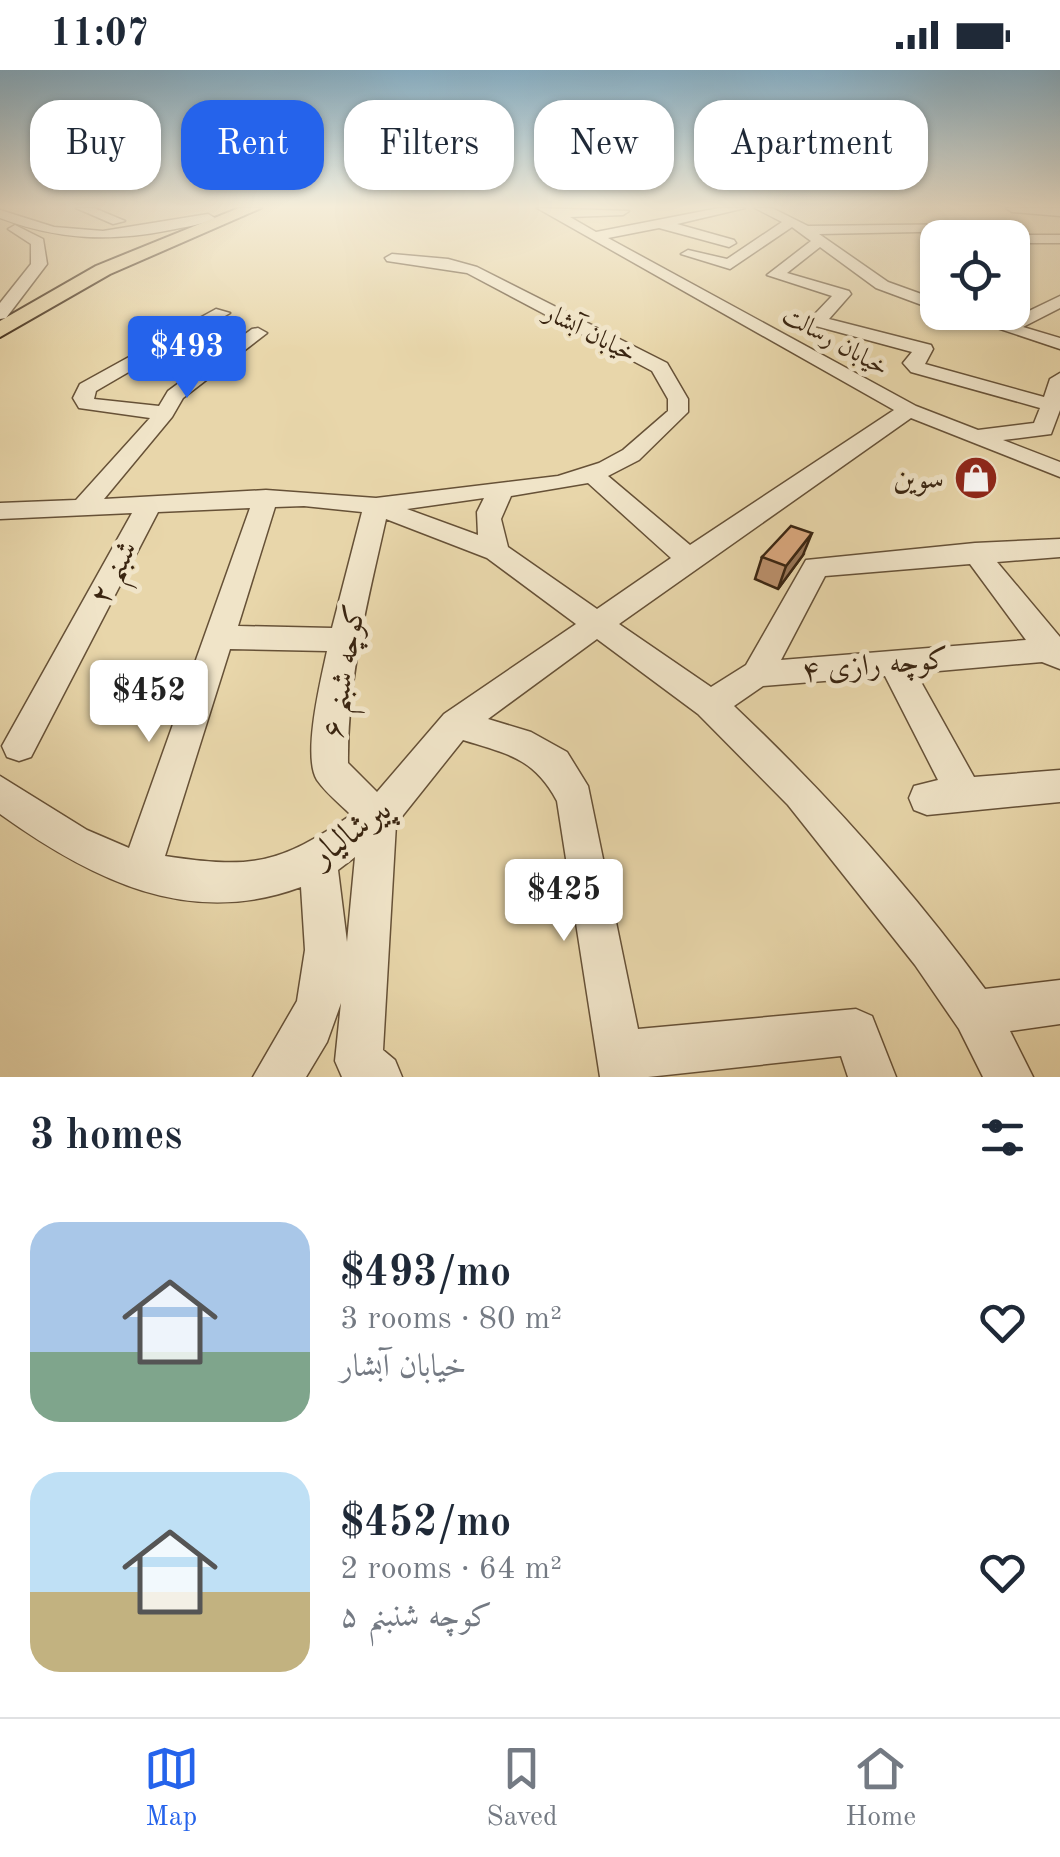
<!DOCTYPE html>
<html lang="en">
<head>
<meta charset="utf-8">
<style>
	body { margin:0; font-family:"Old Standard TT",Amiri,serif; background:#f2f2f3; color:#1f2937; height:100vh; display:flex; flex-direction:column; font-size:38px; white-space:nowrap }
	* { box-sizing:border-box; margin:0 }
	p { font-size:32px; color:#747a83 }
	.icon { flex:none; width:55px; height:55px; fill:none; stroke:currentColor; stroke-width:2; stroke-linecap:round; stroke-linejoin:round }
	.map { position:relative; height:1007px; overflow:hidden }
	.details { display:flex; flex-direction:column; background:#fff; flex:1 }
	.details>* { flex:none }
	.banner { position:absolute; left:30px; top:30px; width:1000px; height:90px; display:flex; gap:20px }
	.controls { position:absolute; left:920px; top:150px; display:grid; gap:20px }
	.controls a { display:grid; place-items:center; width:110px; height:110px; border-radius:20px; background:#fff; box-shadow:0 2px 8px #0004; font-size:50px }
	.price { position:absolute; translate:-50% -85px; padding:0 22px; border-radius:10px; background:#fff; color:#222; font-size:32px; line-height:65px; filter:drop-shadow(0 2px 5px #0008) }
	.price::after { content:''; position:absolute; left:50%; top:60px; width:30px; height:22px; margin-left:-15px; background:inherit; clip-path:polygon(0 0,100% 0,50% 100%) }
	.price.selected { background:#2563eb; color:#fff }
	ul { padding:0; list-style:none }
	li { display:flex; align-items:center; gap:30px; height:250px; padding:0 30px }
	li span { display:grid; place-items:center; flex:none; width:280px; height:200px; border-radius:30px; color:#555 }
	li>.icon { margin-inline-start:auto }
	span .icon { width:120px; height:120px; fill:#fffc; stroke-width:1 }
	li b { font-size:42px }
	h2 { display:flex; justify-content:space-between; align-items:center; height:120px; padding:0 30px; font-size:42px }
	.pill { padding:0 35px; border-radius:30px; background:#fff; box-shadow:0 2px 8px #0004; font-size:35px; line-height:90px }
	.pill.selected { background:#2563eb; color:#fff }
	.status { display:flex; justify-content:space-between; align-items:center; height:70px; padding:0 50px; background:#fff; direction:ltr }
	.status svg { height:28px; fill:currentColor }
	.dock { display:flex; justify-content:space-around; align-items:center; height:140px; border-top:2px solid #e0e1e3; background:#fff; font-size:28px; color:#747a83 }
	.dock a { display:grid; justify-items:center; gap:5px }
	.dock .selected { color:#2563eb }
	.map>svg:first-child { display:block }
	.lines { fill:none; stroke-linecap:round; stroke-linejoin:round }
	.minor-casing { stroke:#665137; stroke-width:3 }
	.major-casing { stroke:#3a2511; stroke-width:4 }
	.minor { fill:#f0e4c8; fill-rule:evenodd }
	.major { fill:#e8d6aa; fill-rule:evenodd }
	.wall { fill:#bb906c; stroke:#3a2511; stroke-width:2.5 }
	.shaded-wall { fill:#997658; stroke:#3a2511; stroke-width:2.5 }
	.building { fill:#daa87e; stroke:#3a2511; stroke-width:2.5 }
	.labels { text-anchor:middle; stroke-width:10; stroke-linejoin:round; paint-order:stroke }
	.far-street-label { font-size:25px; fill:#3a2511; stroke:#f0e4c8 }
	.poi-label { font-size:30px; fill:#3a2511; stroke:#f0e4c8; text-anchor:end }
	.street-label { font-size:30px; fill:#3a2511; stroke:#f0e4c8 }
	.near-street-label { font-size:35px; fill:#3a2511; stroke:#f0e4c8 }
</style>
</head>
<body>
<div class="status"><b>11:07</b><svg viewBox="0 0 49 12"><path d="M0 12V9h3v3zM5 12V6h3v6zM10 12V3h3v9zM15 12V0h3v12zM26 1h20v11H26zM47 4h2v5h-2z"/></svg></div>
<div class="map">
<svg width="1060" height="1007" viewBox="0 0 1060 1007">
	<rect width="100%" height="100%" fill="#e8d6aa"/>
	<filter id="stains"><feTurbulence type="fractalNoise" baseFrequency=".002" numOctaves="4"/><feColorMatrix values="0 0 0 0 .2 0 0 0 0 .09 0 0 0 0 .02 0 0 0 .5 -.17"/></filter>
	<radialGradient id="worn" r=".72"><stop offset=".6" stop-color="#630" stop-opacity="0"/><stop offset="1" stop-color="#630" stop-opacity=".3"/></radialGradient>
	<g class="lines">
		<g class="minor-casing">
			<g id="minor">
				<path d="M 76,138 L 94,138 L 125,151 L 113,154 Z"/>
				<path d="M 537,138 L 629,141 L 623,145 L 570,147 L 596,162 L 719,138 L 745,138 L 677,154 L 734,170 L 736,173 L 729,177 L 659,158 L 608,168 L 916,336 L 978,360 L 1034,353 L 1040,338 L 911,302 L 903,293 L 912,282 L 812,255 L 812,247 L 832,226 L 767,205 L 811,171 L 792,157 L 730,199 L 681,184 L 688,180 L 727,189 L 782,152 L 755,138 L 772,138 L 808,156 L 972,154 L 972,160 L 967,161 L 819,164 L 888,212 L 938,230 L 938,241 L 876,218 L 820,177 L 787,203 L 849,221 L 851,224 L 829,249 L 931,275 L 933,279 L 925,294 L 1044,327 L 1050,309 L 1060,303 L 1060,340 L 1051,364 L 1003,370 L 1060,392 L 1060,407 L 911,348 L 619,554 L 711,617 L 746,595 L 806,490 L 975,473 L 1060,469 L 1060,487 L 997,492 L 1060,567 L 1060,599 L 1042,592 L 916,603 L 974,707 L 1060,700 L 1060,732 L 927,745 L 914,740 L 909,728 L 914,716 L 938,710 L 885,606 L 763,616 L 734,636 C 826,723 910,817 985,919 L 1060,910 L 1060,954 L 1010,961 L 1033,1007 L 983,1007 L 959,959 L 915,895 L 788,735 L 698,644 L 597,569 L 488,649 L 531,662 L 567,682 L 588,716 L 638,959 L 856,939 L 872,946 L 896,1007 L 848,1007 L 841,986 L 648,1007 L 600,1007 L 557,731 C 534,688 508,684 463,670 L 396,754 L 383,980 L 395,990 L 402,1007 L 342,1007 L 335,991 L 341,933 L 327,972 L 306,1007 L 253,1007 L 297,931 L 305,880 L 301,817 C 188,859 91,809 0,744 L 0,706 L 87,760 L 129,778 L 250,438 L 158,442 L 31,687 L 19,691 L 7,687 L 2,676 L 132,443 L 0,449 L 0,433 L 76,430 L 150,348 L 79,338 L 73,328 L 80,314 L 216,239 L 230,243 L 96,321 L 94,329 L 159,336 L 168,321 L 252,259 L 258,258 L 267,263 L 183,328 L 172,347 L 104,429 L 266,420 L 376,428 L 558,406 L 599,393 L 623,380 L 668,341 L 668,329 L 652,301 L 467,203 L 387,191 L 385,188 L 392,184 L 448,189 L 477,197 L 667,293 L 688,329 L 688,342 L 639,390 L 608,406 L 690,475 L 894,340 ZM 588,413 L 671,488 L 597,539 L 508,477 L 501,449 L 511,426 ZM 484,428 L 477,442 L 478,465 L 407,439 ZM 304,436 L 362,442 L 332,558 L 238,556 L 275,437 ZM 386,449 L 487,488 L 576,554 L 444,644 L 377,722 L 348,693 C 347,609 368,530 386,449 ZM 970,494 L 1026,570 L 781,590 L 825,506 ZM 230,579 L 327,581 C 321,609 302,686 317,710 C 326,723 340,734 351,745 C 279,795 251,799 165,786 ZM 355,787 L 347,872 L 338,800 Z"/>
				<path d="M 1006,138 L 1060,138 L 1060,146 L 1012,142 Z"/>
				<path d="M 0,140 L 54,157 L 103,161 L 208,144 L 215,148 C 203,155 184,157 170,160 C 110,172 58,170 0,148 Z"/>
				<path d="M 15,155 L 43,169 L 47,194 L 6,248 L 0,249 L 0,233 L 31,194 L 31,174 L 8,159 Z"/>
				<path d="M 1012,165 L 1060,165 L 1060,173 L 1012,173 L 1012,168 L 1006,168 Z"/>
				<path d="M 1060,226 L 1060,238 L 1023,257 L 1060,268 L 1060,279 L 949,242 L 976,242 L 1006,252 Z"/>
			</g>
		</g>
		<g class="major-casing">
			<path id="major" d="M 239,138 L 261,138 L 110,204 L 0,267 L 0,251 L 96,196 Z"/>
		</g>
		<use href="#minor" class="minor"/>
		<use href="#major" class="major"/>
	</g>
	<path class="wall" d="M 803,485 L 778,519 L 755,509 L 762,487 Z"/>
	<path class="shaded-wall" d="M 812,463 L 803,485 L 778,519 L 786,496 Z"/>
	<path class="building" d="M 791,456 L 812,463 L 786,496 L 762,487 Z"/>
	<linearGradient id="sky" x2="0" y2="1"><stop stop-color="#88b6d1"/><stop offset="0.49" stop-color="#f5edd9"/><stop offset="1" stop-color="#f5edd9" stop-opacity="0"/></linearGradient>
	<rect width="1060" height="279" fill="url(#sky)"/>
	<defs>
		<g id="shop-disc" transform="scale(2.25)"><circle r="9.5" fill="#8f2418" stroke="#f0e4c8"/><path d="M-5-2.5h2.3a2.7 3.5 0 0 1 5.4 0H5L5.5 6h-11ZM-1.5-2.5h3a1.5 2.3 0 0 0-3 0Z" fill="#fff"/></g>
	</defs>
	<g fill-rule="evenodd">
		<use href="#shop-disc" x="976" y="408"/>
	</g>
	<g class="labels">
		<g class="far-street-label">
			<text transform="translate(591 262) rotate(27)" y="9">خیابان آبشار</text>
			<text transform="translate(836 270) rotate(29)" y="9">خیابان رسالت</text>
		</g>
		<g class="poi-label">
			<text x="944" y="418">سوین</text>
		</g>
		<g class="street-label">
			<text transform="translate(113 502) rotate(-62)" y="10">شبنم ۲</text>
			<text transform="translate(875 594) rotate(-5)" y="10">کوچه رازی ۴</text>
			<text transform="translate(343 601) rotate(-80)" y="10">کوچه شبنم ۶</text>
		</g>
		<g class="near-street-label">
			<text transform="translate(350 761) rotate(-37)" y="12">پیرشالیار</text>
		</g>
	</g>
	<rect width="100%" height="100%" filter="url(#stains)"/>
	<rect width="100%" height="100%" fill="url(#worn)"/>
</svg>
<div class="controls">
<a><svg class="icon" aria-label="locate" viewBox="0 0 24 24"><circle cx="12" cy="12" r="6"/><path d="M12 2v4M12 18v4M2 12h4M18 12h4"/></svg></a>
</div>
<b class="price selected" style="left:187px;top:331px">$493</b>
<b class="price" style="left:149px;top:675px">$452</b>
<b class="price" style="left:564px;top:874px">$425</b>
<div class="banner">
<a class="pill">Buy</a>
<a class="pill selected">Rent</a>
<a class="pill">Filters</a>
<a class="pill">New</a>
<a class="pill">Apartment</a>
</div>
</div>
<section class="details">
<h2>3 homes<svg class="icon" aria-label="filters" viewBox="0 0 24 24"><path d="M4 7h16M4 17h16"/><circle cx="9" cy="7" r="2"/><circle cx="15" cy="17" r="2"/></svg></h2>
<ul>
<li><span style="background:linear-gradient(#a9c7e8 65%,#7fa58c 0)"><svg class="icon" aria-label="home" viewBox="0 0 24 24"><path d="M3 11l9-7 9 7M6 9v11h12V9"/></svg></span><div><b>$493/mo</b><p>3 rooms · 80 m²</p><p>خیابان آبشار</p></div><svg class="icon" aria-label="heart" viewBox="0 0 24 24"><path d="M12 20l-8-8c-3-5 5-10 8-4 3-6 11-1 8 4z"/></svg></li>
<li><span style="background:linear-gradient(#bfe0f5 60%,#c2b280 0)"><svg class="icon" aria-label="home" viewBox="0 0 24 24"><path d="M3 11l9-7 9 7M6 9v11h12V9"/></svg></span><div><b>$452/mo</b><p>2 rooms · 64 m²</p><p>کوچه شنبنم ۵</p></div><svg class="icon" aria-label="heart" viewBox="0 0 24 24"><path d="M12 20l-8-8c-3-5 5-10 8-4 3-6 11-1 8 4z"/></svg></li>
</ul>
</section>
<nav class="dock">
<a class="selected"><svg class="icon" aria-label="map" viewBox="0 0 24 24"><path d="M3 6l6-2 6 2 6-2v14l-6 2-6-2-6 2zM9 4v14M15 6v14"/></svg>Map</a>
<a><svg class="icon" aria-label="saved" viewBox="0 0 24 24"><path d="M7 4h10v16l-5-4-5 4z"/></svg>Saved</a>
<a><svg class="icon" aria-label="home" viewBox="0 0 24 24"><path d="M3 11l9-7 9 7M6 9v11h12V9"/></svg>Home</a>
</nav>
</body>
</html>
